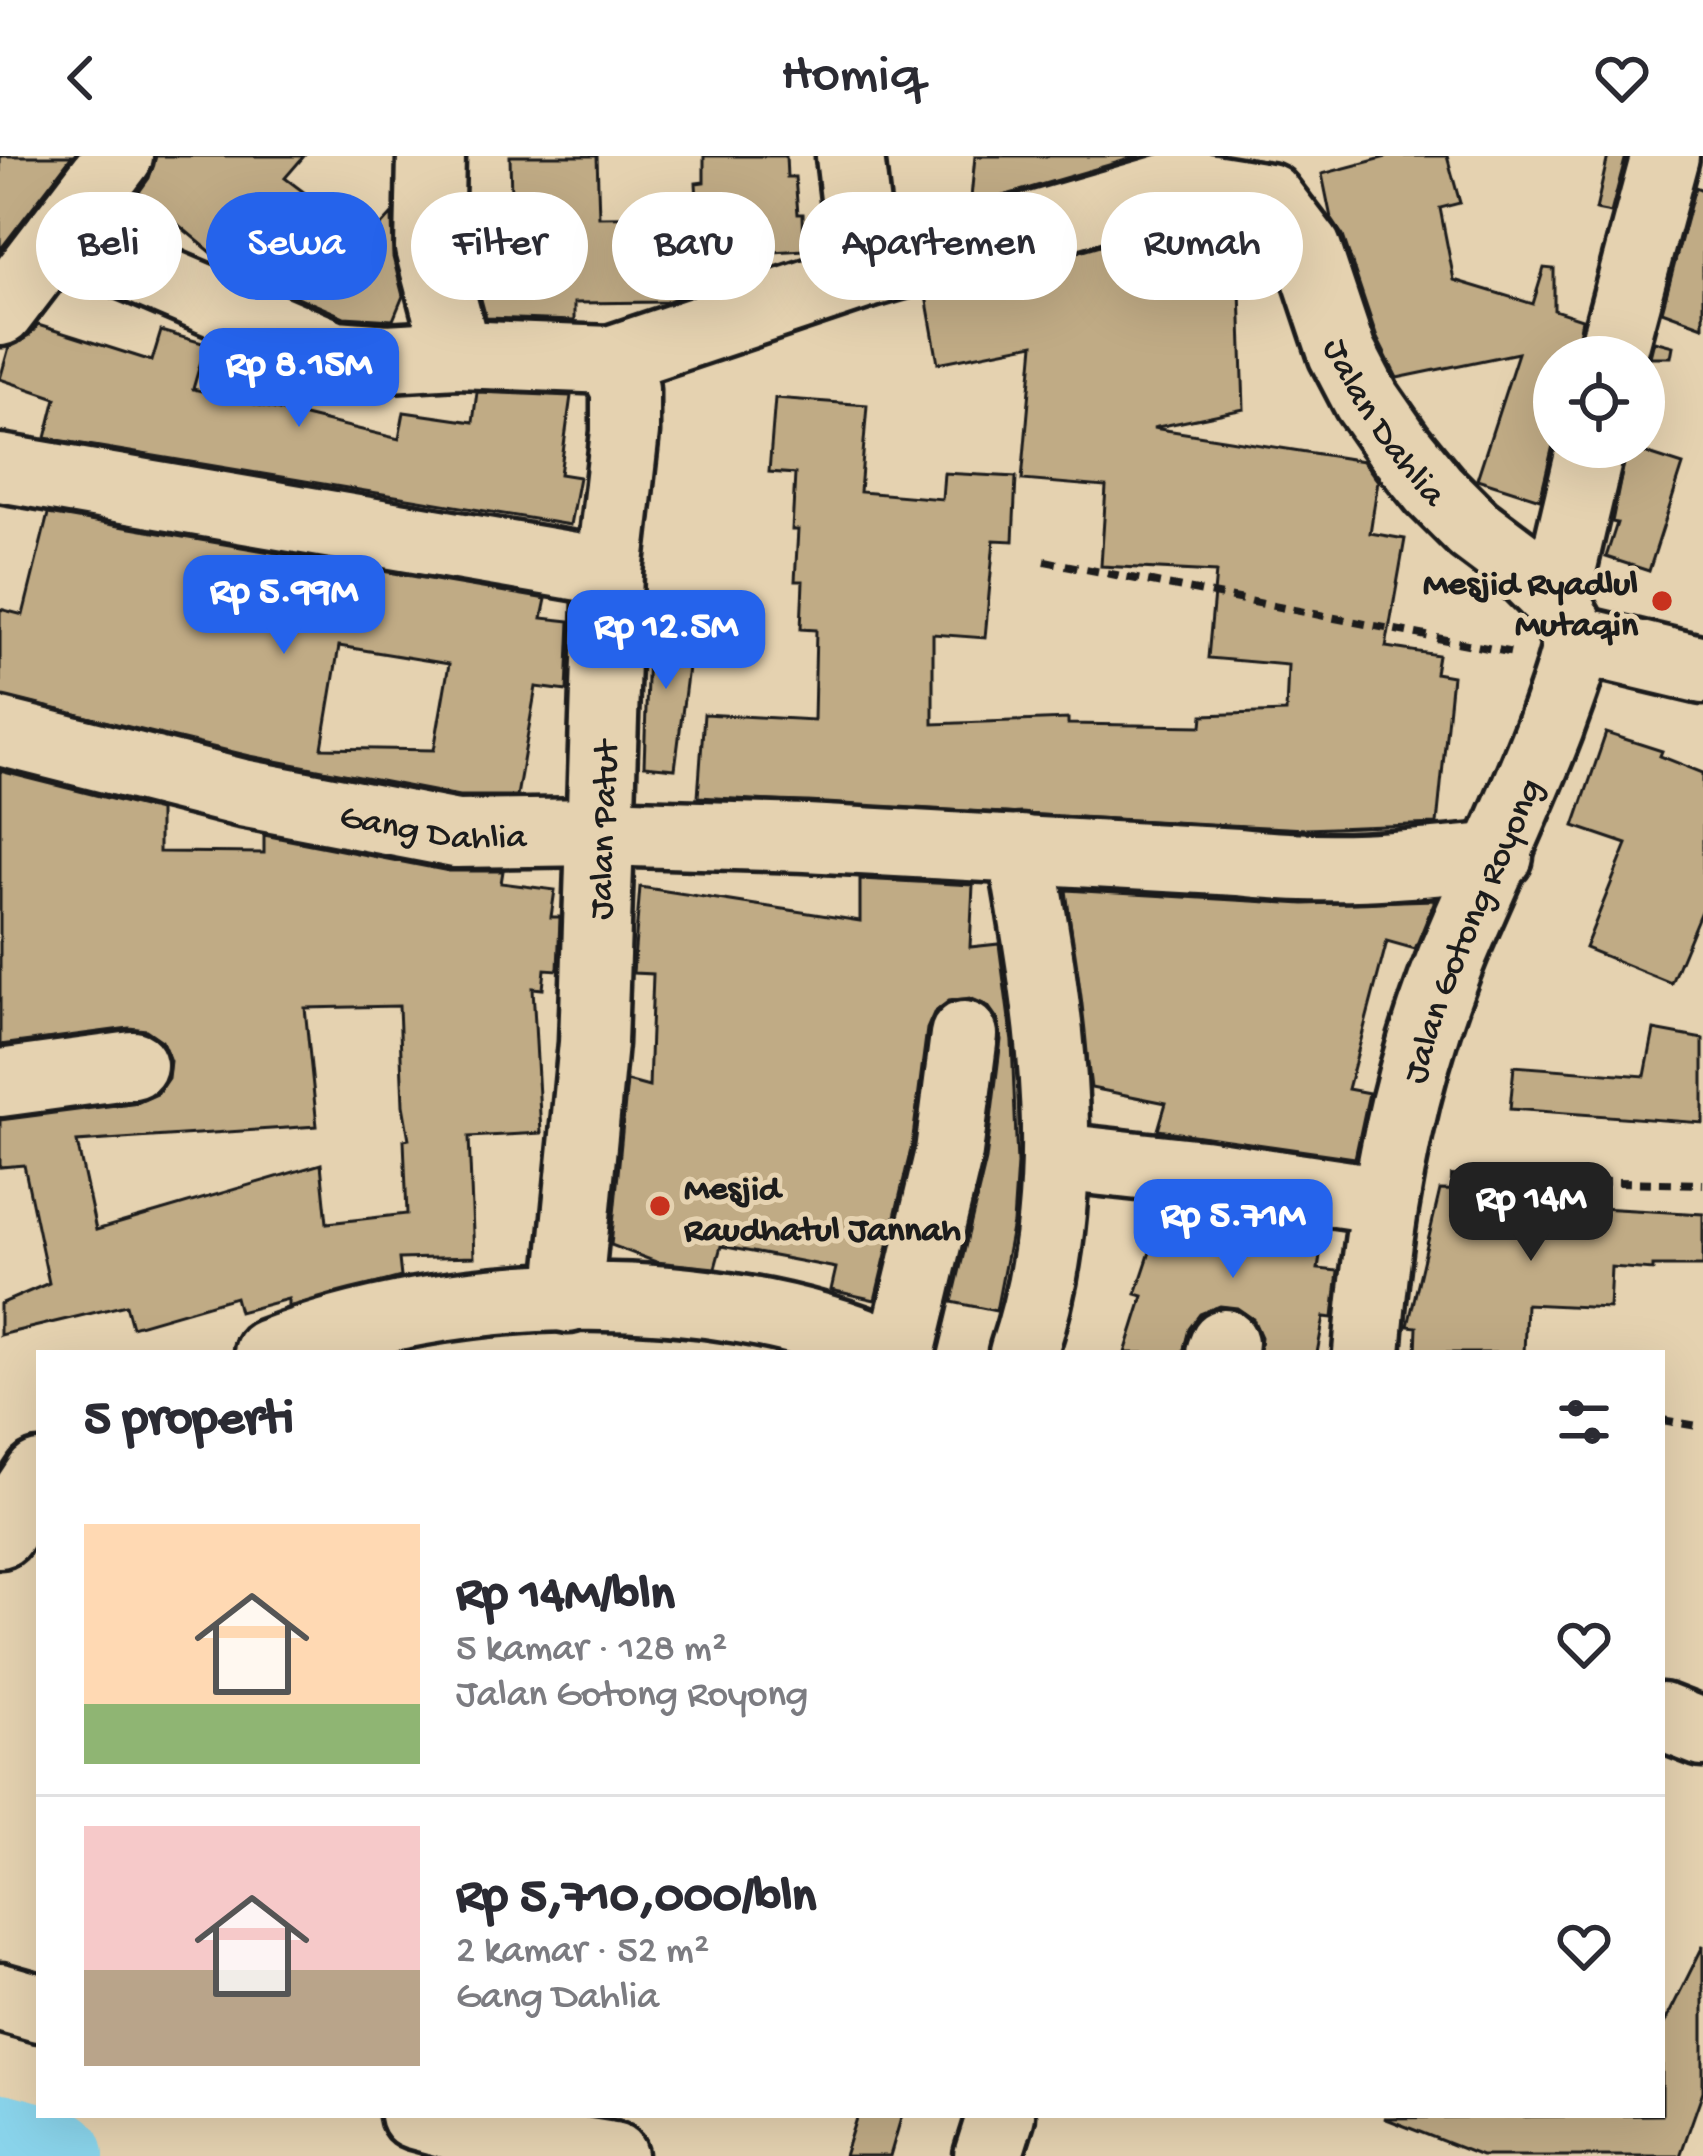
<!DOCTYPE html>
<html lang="id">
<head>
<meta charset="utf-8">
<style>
	body { margin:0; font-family:"Gochi Hand",sans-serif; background:#f7f7f7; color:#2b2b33; height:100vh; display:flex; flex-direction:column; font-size:45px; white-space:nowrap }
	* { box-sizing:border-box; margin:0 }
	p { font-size:39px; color:#7c7c81 }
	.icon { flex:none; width:66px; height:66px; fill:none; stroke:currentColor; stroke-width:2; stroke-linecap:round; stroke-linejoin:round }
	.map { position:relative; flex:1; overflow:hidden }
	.details { position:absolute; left:36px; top:1194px; width:1629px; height:768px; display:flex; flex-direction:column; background:#fff; border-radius:0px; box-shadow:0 12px 48px #0002 }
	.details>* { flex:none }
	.hud { position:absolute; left:36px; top:36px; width:1632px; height:108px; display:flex; gap:24px }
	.buttons { position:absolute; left:1533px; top:180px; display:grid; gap:24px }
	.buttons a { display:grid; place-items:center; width:132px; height:132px; border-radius:50%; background:#fff; box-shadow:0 12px 48px #0002; font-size:60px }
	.price { position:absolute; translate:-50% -102px; padding:0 27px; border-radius:24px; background:#2563eb; color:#fff; font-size:39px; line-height:78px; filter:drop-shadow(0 3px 6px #0008) }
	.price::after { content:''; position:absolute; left:50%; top:72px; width:36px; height:27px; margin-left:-18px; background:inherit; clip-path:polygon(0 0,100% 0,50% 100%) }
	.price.on { background:#222; color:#fff }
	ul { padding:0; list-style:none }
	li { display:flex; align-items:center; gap:36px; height:300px; padding:0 48px }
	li+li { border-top:3px solid #e1e1e2 }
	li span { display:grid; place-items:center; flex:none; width:336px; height:240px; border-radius:0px; color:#555 }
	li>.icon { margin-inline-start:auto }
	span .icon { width:144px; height:144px; fill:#fffc; stroke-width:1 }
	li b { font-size:51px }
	h2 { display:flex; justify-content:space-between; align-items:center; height:144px; padding:0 48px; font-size:51px }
	.pill { padding:0 42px; border-radius:54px; background:#fff; box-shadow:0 12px 48px #0002; font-size:42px; line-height:108px }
	.pill.on { background:#2563eb; color:#fff }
	header { display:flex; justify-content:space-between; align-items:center; height:156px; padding:0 48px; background:#fff; font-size:54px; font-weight:600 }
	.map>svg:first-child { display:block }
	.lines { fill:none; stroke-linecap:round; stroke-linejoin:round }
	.river { stroke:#8ad4eb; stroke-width:96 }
	.building { fill:#c0ab85; stroke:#1c1c1c; stroke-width:3; fill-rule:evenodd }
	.minor-casing { stroke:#1c1c1c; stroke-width:75 }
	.path { stroke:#1c1c1c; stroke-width:8; stroke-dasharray:12 9; stroke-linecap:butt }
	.minor { stroke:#e5d2b0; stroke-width:66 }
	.poi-dot { fill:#c8321e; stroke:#e5d2b0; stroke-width:4.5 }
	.labels { text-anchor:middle; stroke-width:10; stroke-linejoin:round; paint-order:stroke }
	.street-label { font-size:36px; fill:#1c1c1c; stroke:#e5d2b0 }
	.poi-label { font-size:36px; font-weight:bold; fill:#1c1c1c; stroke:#e5d2b0; text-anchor:end }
</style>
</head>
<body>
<header><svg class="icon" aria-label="back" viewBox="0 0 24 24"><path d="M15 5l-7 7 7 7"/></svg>Homiq<svg class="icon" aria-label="heart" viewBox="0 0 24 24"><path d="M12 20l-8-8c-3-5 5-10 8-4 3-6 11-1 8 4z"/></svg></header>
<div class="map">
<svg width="1703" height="2000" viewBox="0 0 1703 2000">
	<rect width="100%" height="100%" fill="#e5d2b0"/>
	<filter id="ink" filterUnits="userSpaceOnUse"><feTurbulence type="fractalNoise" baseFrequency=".00833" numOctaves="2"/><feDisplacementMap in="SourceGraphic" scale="24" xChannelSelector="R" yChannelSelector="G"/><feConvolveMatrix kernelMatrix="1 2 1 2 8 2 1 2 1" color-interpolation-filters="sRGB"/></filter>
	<g filter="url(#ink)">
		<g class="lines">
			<path class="river" d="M 0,1985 L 56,2000"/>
		</g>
		<g class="building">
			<path d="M 0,0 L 72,0 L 0,94 Z"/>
			<path d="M 156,0 L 304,0 L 285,22 L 368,84 L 392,58 L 393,101 L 403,140 L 393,164 L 344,161 L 230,112 L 139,36 L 149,22 Z"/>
			<path d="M 510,0 L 597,0 L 599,61 L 698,60 L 696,27 L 704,26 L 704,0 L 786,0 L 787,21 L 795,21 L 798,58 L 803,58 L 804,94 L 681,102 L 682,140 L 666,146 L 574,147 L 574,165 L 486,162 L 475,121 L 474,86 L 512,85 Z"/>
			<path d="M 975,0 L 1140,0 L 989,44 L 971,42 Z"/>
			<path d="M 1390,0 L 1447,0 L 1460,47 L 1440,52 L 1454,124 L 1533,148 L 1544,112 L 1554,113 L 1554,154 L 1582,163 L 1575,201 L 1554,201 L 1554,285 L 1540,343 L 1477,323 L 1518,197 L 1397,222 L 1377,182 L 1343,80 L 1331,62 L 1322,18 Z"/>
			<path d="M 1608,0 L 1626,0 L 1611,57 L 1596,54 Z"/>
			<path d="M 1695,31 L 1703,34 L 1703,170 L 1662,155 Z"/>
			<path d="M 1149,75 L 1153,102 L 1171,102 L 1171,136 L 1240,134 L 1244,253 L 1153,272 L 1363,305 L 1378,325 L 1370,377 L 1405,383 L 1386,491 L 1438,499 L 1435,517 L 1452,520 L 1437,668 L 1306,673 L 698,641 L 704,558 L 814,564 L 816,474 L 801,473 L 803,425 L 795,425 L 798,374 L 792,374 L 795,318 L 769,316 L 775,242 L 867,249 L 860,336 L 942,343 L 944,317 L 1016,321 L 1013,385 L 994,384 L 985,482 L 933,478 L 933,568 L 1068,563 L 1068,568 L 1202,570 L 1203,559 L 1286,556 L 1288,509 L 1208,502 L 1216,416 L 1101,410 L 1106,331 L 1022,324 L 1034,188 L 938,207 L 926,140 L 1029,119 L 1028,110 Z"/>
			<path d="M 38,169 L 152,205 L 161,175 L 206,188 L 193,233 L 399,283 L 404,256 L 473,266 L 477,236 L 571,240 L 560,318 L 579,321 L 570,369 L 46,282 L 56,242 L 0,223 L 9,191 L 29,180 Z"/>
			<path d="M 1654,185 L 1673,190 L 1671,201 L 1650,201 Z"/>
			<path d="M 1627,291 L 1683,309 L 1649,415 L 1606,401 L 1617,367 L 1612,366 Z"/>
			<path d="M 48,358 L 546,443 L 542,462 L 570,465 L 567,535 L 536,531 L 517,640 L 459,640 L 250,600 L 0,540 L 0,453 L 23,459 ZM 339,490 L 449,508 L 434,594 L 322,592 Z"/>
			<path d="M 649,466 L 693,472 L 675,613 L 644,610 Z"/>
			<path d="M 1606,577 L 1662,595 L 1660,600 L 1703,617 L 1703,750 L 1671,827 L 1585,792 L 1627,688 L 1574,670 Z"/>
			<path d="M 0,615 L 159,655 L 159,696 L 264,697 L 264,679 L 449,715 L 503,715 L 501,727 L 555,734 L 551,761 L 560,761 L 558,814 L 545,813 L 543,833 L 533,832 L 541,977 L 469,981 L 474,1101 L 399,1103 L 401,1121 L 288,1151 L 288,1143 L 239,1156 L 235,1141 L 132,1171 L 126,1149 L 0,1179 L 0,1148 L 49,1127 L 24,1009 L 0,1011 L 0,964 L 139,946 L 157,938 L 168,922 L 170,905 L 162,885 L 146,874 L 129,872 L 0,889 ZM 399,850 L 403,949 L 409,983 L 404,984 L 407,1058 L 327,1067 L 321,1008 L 96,1074 L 77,986 L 317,970 L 305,852 Z"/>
			<path d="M 860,723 L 973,729 L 970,791 L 999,788 L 1012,886 L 1017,1008 L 1013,1067 L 996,1155 L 952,1146 L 986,1004 L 1001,884 L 998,864 L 988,850 L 970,842 L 949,845 L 934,857 L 927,873 L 912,989 L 875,1144 L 831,1134 L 836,1112 L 721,1090 L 715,1112 L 656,1106 L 611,1089 L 627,925 L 649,931 L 653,818 L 633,817 L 640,731 L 860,765 Z"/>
			<path d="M 1066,734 L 1304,748 L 1435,744 L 1415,793 L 1387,785 L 1348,933 L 1369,937 L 1355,1002 L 1158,974 L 1166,947 L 1091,932 Z"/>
			<path d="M 1654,874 L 1703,883 L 1703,967 L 1510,953 L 1514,910 L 1645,920 Z"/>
			<path d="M 1440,1034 L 1530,1036 L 1530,1048 L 1703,1058 L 1703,1110 L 1653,1110 L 1653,1114 L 1611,1111 L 1609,1152 L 1526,1148 L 1524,1197 L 1416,1197 L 1417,1171 L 1408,1170 Z"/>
			<path d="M 1165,1051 L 1324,1073 L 1318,1113 L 1338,1115 L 1333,1162 L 1324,1161 L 1317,1197 L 1259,1197 L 1261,1181 L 1253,1163 L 1237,1152 L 1220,1150 L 1200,1158 L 1189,1173 L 1183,1197 L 1125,1197 L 1143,1140 L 1136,1138 Z"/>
			<path d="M 1703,1790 L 1703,1935 L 1680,2000 L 1481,2000 L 1384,1962 L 1662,1959 L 1662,1872 Z"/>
			<path d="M 857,1959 L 902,1959 L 890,2000 L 844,2000 Z"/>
		</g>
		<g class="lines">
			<g class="minor-casing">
				<g id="minor">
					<path d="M 119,0 L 58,80 L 335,198 L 387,202 L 457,198"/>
					<path d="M 431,0 L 429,92 L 457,198 L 610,204 L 625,233 L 625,276 L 609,416 L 593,887 L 568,1143"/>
					<path d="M 850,0 L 864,119"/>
					<path d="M 0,156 L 58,80"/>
					<path d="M 1611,201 L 1665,0"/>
					<path id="s1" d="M 610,204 L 864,119 L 1182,27 L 1268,41 L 1307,92 L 1342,197 L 1367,245 L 1399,291 L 1434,334 L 1473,373 L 1517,406 L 1555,444 L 1577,484"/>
					<path d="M 0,312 L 609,416"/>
					<path d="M 1555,444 L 1591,291"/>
					<path id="s2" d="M 0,576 L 242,637 L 456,678 L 598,676 L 806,682 L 1238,706 C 1331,717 1406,709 1499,700"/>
					<path d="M 1021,693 C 1051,861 1079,1031 1023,1197"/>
					<path d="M 0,927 L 133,909"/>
					<path d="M 1058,1001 L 1202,1017 L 1383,1044"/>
					<path d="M 268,1197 C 452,1126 710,1118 893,1197"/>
					<path d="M 901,1197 L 949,996 L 964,879"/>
					<path d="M 1220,1197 L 1224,1187"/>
					<path id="s3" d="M 1367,1197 C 1379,1051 1404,907 1464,772 C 1493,705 1524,639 1550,571 C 1560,542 1572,514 1577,484 L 1703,514"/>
					<path d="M 0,1378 L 39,1319"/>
					<path d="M 1662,1561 L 1703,1577"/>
					<path d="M 0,1841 L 39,1852"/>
					<path d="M 414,1959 L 490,1980 L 613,2000"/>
					<path d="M 988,2000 L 1001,1959"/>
				</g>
			</g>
			<g class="path">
				<path d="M 1045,405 L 1513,497"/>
				<path d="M 1450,1022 L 1703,1028"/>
				<path d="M 1662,1264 L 1703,1271"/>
			</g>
			<use href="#minor" class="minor"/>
		</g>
	</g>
	<g class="poi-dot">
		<circle cx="1662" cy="445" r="12"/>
		<circle cx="660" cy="1050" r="12"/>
	</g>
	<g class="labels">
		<g class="street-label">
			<text dy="13" stroke="none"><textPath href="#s1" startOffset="942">Jalan Dahlia</textPath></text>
			<text dy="13" stroke="none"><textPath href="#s2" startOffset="444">Gang Dahlia</textPath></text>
			<text transform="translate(600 674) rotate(-88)" y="13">Jalan Patut</text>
			<text dy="13" stroke="none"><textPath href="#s3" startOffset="438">Jalan Gotong Royong</textPath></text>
		</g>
		<g class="poi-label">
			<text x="1638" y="437">Mesjid Ryadlul<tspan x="1638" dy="41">Mutaqin</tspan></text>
			<text x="684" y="1042" text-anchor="start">Mesjid<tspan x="684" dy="41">Raudhatul Jannah</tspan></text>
		</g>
	</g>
</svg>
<div class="buttons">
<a><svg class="icon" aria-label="locate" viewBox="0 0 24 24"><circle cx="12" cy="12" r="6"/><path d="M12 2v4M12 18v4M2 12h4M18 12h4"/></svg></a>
</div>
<b class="price" style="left:299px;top:274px">Rp 8.15M</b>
<b class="price" style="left:284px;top:501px">Rp 5.99M</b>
<b class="price" style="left:666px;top:536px">Rp 12.5M</b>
<b class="price on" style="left:1531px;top:1108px">Rp 14M</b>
<b class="price" style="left:1233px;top:1125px">Rp 5.71M</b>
<div class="hud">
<a class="pill">Beli</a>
<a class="pill on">Sewa</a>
<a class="pill">Filter</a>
<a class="pill">Baru</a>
<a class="pill">Apartemen</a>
<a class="pill">Rumah</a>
</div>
<section class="details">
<h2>5 properti<svg class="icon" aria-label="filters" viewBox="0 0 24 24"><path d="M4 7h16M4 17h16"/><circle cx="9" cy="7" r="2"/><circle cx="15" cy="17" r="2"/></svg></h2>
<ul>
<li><span style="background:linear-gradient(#ffd9b3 75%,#8fb573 0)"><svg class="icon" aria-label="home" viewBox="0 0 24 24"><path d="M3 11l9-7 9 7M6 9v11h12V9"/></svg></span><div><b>Rp 14M/bln</b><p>5 kamar · 128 m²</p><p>Jalan Gotong Royong</p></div><svg class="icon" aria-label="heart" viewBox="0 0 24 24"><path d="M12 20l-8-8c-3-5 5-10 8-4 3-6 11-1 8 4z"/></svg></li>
<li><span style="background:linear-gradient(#f6c9c9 60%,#b9a48a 0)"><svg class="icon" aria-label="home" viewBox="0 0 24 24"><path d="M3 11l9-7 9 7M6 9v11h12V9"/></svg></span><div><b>Rp 5,710,000/bln</b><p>2 kamar · 52 m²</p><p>Gang Dahlia</p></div><svg class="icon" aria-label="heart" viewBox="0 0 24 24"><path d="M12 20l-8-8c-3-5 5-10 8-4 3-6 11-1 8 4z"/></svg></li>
</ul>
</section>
</div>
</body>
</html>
